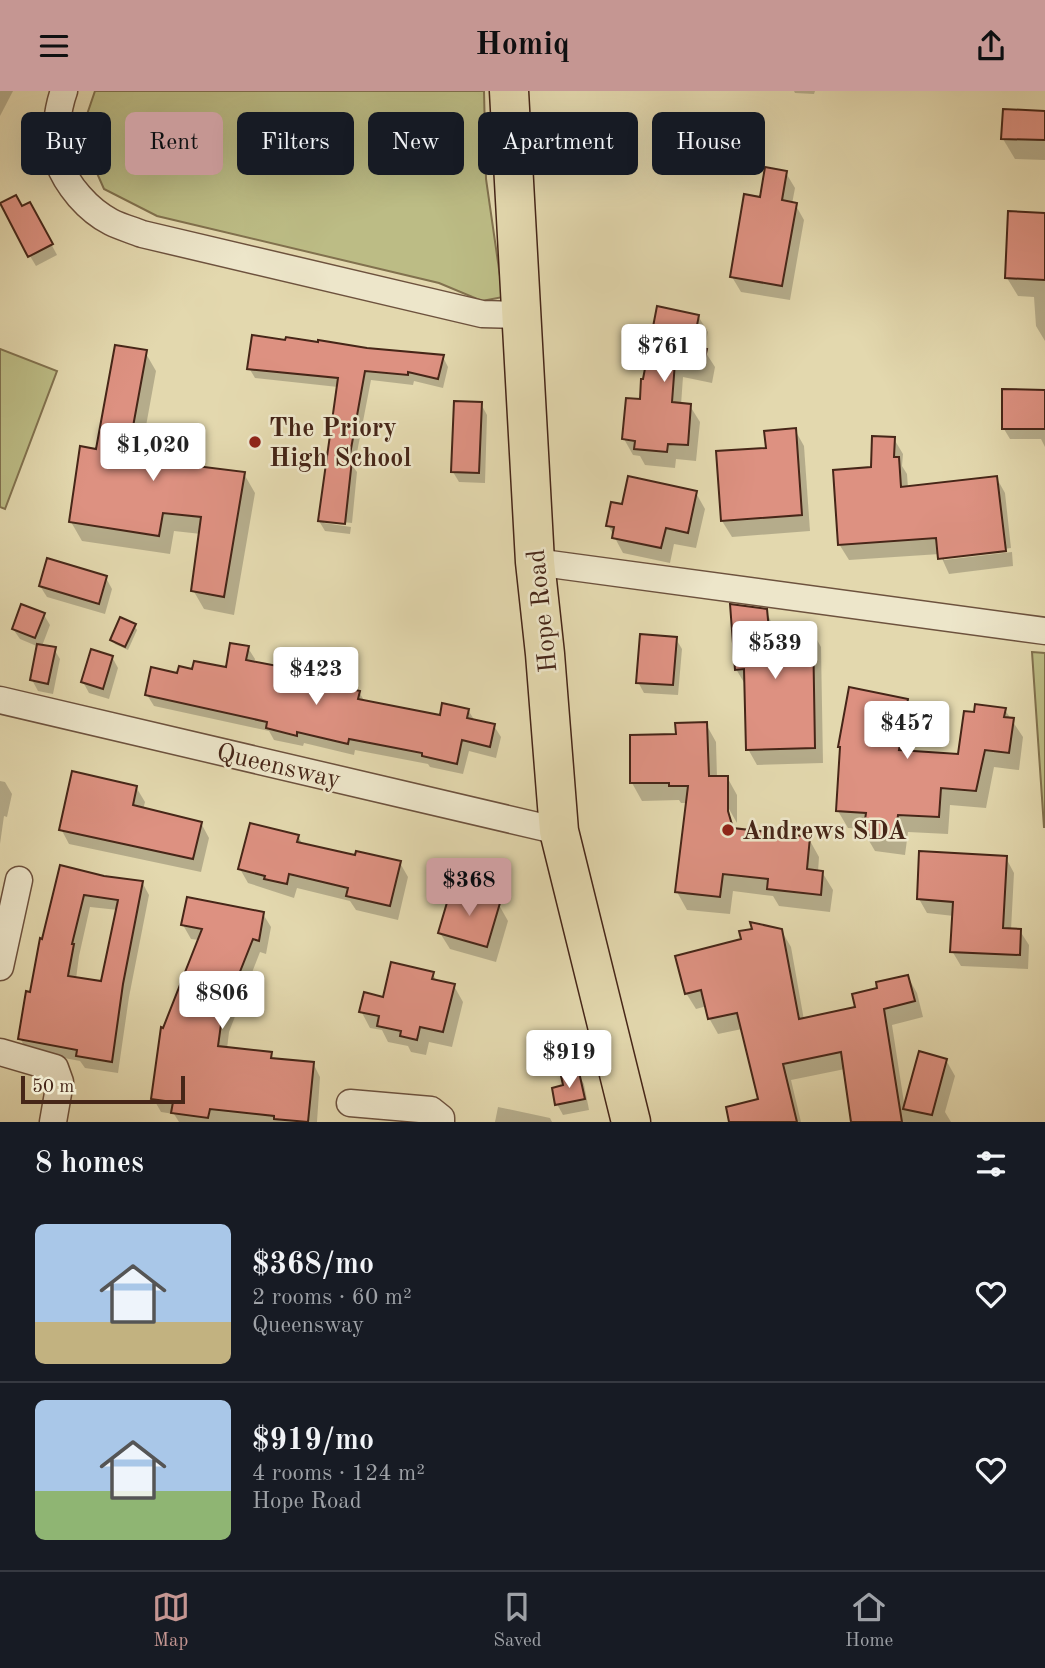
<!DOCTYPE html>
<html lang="en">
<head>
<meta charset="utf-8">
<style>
	body { margin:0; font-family:"Old Standard TT",serif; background:#242831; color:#f1f3f6; height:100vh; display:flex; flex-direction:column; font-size:26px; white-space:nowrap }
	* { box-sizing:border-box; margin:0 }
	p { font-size:23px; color:#9ea1a6 }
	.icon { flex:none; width:38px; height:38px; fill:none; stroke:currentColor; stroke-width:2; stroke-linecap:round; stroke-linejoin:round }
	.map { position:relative; height:1031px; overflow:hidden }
	.drawer { display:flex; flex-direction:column; background:#171b24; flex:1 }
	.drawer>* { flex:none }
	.guide { position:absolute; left:21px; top:21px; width:1004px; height:63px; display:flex; gap:14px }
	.scale { position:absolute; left:21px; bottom:18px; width:164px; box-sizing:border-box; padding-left:7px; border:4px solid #462618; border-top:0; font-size:19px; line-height:24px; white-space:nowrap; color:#462618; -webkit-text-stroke:5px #ede6ca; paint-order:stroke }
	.price { position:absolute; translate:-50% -60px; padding:0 16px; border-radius:7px; background:#fff; color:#222; font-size:23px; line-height:46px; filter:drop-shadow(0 2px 4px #0008) }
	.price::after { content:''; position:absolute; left:50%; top:42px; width:21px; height:16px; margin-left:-10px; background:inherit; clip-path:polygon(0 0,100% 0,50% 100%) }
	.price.selected { background:#c59692; color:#111 }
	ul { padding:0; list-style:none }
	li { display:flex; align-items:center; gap:21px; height:175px; padding:0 35px }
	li+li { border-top:2px solid #363941 }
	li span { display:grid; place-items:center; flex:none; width:196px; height:140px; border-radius:10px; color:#555 }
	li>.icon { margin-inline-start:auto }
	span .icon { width:84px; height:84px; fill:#fffc; stroke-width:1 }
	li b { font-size:30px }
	h2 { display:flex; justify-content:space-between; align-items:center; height:84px; padding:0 35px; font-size:30px }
	.tag { padding:0 24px; border-radius:10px; background:#171b24; box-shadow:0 7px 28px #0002; font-size:24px; line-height:63px }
	.tag.selected { background:#c59692; color:#111 }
	header { display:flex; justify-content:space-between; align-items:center; height:91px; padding:0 35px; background:#c59692; color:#111; font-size:32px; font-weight:700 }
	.menu { display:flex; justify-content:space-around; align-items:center; height:98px; border-top:2px solid #363941; background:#171b24; font-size:19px; color:#9ea1a6 }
	.menu a { display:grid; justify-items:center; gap:4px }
	.menu .selected { color:#c59692 }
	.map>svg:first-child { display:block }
	.green { fill:#bcbc85; stroke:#81714e; stroke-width:2 }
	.shadow { fill:#0003; fill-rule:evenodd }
	.building { fill:#dd9181; stroke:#462618; stroke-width:2; fill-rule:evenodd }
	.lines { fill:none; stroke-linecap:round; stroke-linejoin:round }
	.street-casing { stroke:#6d523e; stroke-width:29 }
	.primary-casing { stroke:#462618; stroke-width:41 }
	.street { stroke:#ede6ca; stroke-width:26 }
	.primary { stroke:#e3d8ae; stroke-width:38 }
	.poi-dot { fill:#8f2418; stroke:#ede6ca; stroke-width:2.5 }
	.labels { text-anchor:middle; stroke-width:5; stroke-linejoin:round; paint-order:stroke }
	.poi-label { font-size:26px; font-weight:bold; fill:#462618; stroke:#ede6ca; text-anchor:start }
	.street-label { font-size:26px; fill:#462618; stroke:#ede6ca }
</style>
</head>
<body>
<header><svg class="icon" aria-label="menu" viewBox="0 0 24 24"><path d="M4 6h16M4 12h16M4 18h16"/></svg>Homiq<svg class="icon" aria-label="share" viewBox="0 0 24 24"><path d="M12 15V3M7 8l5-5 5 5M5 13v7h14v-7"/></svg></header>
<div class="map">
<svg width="1045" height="1031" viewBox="0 0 1045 1031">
	<rect width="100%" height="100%" fill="#e3d8ae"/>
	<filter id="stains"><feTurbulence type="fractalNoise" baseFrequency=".00286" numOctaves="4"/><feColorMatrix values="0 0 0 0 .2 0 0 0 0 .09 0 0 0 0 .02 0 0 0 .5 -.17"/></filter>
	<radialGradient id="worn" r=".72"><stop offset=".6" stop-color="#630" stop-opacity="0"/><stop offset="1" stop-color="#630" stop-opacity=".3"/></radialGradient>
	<g class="green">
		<path d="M 95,0 L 484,0 L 486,88 L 503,206 L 482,210 L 439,192 L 157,125 L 104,98 L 80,44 Z"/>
		<path d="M 0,258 L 57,280 L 5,418 L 0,416 Z"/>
		<path d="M 1032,561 L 1045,562 L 1045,736 L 1044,736 Z"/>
	</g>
	<g class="shadow">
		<path d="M 0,0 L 13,0 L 0,25 Z"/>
		<path d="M 794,0 L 815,0 L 814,3 L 795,2 Z"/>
		<path d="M 1045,22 L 1045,69 L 1015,68 L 1003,48 Z"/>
		<path d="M 786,82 L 795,97 L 792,113 L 795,113 L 804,129 L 790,209 L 741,201 L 732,186 L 761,108 Z"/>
		<path d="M 30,113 L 57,164 L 36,175 L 30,165 L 22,117 Z"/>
		<path d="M 1045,124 L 1045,250 L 1036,235 L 1034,206 L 1018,205 L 1007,187 Z"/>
		<path d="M 698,225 L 708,241 L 704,259 L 715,276 L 712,292 L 683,286 L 681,314 L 690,315 L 700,331 L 696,370 L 676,368 L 675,377 L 645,374 L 640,365 L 633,364 L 624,348 L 641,310 Z"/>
		<path d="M 367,259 L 443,266 L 448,276 L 443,297 L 414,290 L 413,294 L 371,289 L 354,377 L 357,381 L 352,432 L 324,429 L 324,432 L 351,436 L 350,443 L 325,440 L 319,430 L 338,296 L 255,287 L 249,277 Z"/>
		<path d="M 145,261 L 156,280 L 140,368 L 244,383 L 255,402 L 234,524 L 204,518 L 193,499 L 201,443 L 174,440 L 170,463 L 82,450 L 71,431 L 97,360 Z"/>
		<path d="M 1045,302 L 1045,356 L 1041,348 L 1010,348 L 1004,338 Z"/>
		<path d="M 481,313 L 487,324 L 485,392 L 459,391 L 453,381 Z"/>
		<path d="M 795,339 L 804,355 L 810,440 L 732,446 L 722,430 L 767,358 Z"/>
		<path d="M 894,348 L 903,363 L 902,375 L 907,383 L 908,397 L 996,386 L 1005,402 L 1011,457 L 944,466 L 944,469 L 1012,461 L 1013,475 L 949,483 L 940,463 L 849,469 L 839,453 L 873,378 Z"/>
		<path d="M 696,402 L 705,418 L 696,457 L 674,453 L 670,472 L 623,462 L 608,434 L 623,415 Z"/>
		<path d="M 106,487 L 112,498 L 105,523 L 47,506 L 40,495 Z"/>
		<path d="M 766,520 L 776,541 L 812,540 L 821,556 L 823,672 L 757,674 L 748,658 L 746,595 L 736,578 Z"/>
		<path d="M 44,524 L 50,534 L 42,555 L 54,558 L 60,568 L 53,603 L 38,600 L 32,589 L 39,556 L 20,548 L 13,538 Z"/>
		<path d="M 134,534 L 137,539 L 128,559 L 115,553 L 112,548 Z"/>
		<path d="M 676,548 L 682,558 L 678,604 L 644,602 L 638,591 Z"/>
		<path d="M 248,557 L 255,568 L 254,573 L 313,583 L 318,592 L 359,601 L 365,611 L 441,626 L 468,619 L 475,630 L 494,635 L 501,646 L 496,667 L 469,660 L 463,683 L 430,676 L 428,673 L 355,659 L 354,664 L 304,652 L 303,655 L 274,649 L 269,640 L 154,615 L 147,604 L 179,584 L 193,580 L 227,578 Z"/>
		<path d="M 112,566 L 118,577 L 109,608 L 89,602 L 83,591 Z"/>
		<path d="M 907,609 L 917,627 L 911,662 L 959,664 L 1005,619 L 1023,646 L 1019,679 L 994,676 L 986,717 L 950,714 L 948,743 L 908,741 L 905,764 L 875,760 L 865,743 L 866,738 L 848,737 L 838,720 L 842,660 L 839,656 Z"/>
		<path d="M 706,633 L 716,651 L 717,686 L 727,686 L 737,704 L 737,732 L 725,711 L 722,713 L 737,740 L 809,748 L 819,766 L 818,781 L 822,781 L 833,799 L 830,821 L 779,815 L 773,805 L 733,800 L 730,823 L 687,819 L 677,801 L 688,712 L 681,712 L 679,709 L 642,710 L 632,692 L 677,644 Z"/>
		<path d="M 0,690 L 5,691 L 12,703 L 7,726 L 4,725 L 0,753 Z"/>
		<path d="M 136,696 L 145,711 L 143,719 L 201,732 L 209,747 L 201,781 L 69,753 L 61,738 Z"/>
		<path d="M 298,745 L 303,754 L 357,766 L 400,772 L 408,786 L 398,829 L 356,819 L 350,810 L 297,797 L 294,807 L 248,792 L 240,778 Z"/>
		<path d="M 1006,767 L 1014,782 L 1011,839 L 1020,840 L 1029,854 L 1028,878 L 961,875 L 952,860 L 954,825 L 927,822 L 919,808 Z"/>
		<path d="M 61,776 L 104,787 L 142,791 L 149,804 L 129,906 L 118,982 L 85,977 L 80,970 L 27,960 L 20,947 ZM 90,816 L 118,819 L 102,892 L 76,888 L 79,865 Z"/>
		<path d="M 499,814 L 508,830 L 496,871 L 450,858 L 440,842 Z"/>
		<path d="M 263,823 L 271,836 L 266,863 L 260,861 L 229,941 L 227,958 L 271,963 L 274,969 L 313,972 L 320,986 L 317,1031 L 179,1031 L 174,1023 L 161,1021 L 153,1007 L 164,939 L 199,849 L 191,848 L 183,834 Z"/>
		<path d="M 781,839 L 791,856 L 804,929 L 857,917 L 879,898 L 908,886 L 917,902 L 923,926 L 892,934 L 905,1018 L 946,969 L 955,985 L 945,1021 L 951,1031 L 853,1031 L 845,978 L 791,989 L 801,1031 L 731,1031 L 760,1009 L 742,938 L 718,943 L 709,927 L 707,915 L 696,918 L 686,902 Z"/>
		<path d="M 433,883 L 437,891 L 454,895 L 463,911 L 452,956 L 429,951 L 426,964 L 411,961 L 408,955 L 388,951 L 382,939 L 370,937 L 361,920 Z"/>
		<path d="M 578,983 L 584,993 L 589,1019 L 563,1024 L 557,1013 L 565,996 Z"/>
		<path d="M 498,1016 L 550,1027 L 552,1031 L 495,1031 Z"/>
	</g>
	<g class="building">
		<path d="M 1003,18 L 1045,20 L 1045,49 L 1001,48 Z"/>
		<path d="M 765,76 L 787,80 L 782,109 L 797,112 L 782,195 L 730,186 L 744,103 L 760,106 Z"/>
		<path d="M 16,104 L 22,115 L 30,111 L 53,153 L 28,166 L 0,112 Z"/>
		<path d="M 1008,120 L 1045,122 L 1045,189 L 1005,187 Z"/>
		<path d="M 657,215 L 699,224 L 693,255 L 707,258 L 703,276 L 675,271 L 672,311 L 691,313 L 688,354 L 668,353 L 667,361 L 634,358 L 635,350 L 622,348 L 626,307 L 640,308 L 641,288 L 643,288 Z"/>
		<path d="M 252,244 L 285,249 L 286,246 L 318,251 L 318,249 L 367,257 L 444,264 L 438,288 L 408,281 L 408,284 L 365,280 L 349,369 L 352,369 L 345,433 L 318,430 L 338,287 L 247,278 Z"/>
		<path d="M 115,254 L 147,259 L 128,363 L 140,365 L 140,368 L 245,381 L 224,506 L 191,500 L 201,426 L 163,422 L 159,445 L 69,431 L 80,355 L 96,358 Z"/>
		<path d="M 1002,298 L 1045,299 L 1045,338 L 1002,338 Z"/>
		<path d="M 454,310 L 482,311 L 479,382 L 451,381 Z"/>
		<path d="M 796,337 L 802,424 L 721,430 L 716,360 L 766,357 L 764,340 Z"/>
		<path d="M 872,345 L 895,346 L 894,366 L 899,366 L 901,396 L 997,385 L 1006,460 L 938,468 L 936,447 L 838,454 L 833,379 L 871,376 Z"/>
		<path d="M 628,385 L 697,400 L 688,442 L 666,437 L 661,457 L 612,447 L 614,436 L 606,435 L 611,411 L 622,413 Z"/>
		<path d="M 47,467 L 107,485 L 99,513 L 39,495 Z"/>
		<path d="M 21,513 L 45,522 L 35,547 L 12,538 Z"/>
		<path d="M 730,513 L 767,518 L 769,539 L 813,538 L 815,657 L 746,659 L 744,578 L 735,579 Z"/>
		<path d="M 120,526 L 136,533 L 125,556 L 110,549 Z"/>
		<path d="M 640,543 L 677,546 L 673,594 L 636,592 Z"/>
		<path d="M 230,552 L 249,555 L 246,569 L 314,582 L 312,589 L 360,600 L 358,608 L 440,624 L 442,612 L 469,618 L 467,627 L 495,633 L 490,656 L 462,649 L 457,673 L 422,665 L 422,662 L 349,648 L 348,653 L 297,641 L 297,645 L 266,637 L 267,631 L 145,604 L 151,576 L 177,582 L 179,575 L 192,578 L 194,570 L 226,576 Z"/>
		<path d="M 37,553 L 56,556 L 48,593 L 30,589 Z"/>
		<path d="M 91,558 L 113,565 L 103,598 L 81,591 Z"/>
		<path d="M 849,596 L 908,608 L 899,659 L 958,663 L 964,620 L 974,621 L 975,613 L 1006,617 L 1004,626 L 1014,627 L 1009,662 L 985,659 L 976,700 L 941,697 L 939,726 L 898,724 L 895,747 L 863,743 L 866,722 L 836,720 L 840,656 L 838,656 Z"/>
		<path d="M 707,631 L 709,685 L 728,685 L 728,720 L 733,737 L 810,746 L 807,778 L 823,780 L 821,804 L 767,798 L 768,788 L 723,783 L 720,806 L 675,801 L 688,695 L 669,695 L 669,692 L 630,692 L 630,644 L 676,643 L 675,632 Z"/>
		<path d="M 72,680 L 137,695 L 133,714 L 202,731 L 193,768 L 59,739 Z"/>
		<path d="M 250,732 L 299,744 L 297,751 L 355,764 L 356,760 L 401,770 L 390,815 L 346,805 L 348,797 L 289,783 L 287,793 L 264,788 L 265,785 L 238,778 Z"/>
		<path d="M 919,760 L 1007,765 L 1003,837 L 1021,838 L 1020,864 L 950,861 L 953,811 L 917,808 Z"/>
		<path d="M 60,774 L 104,785 L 143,790 L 123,893 L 112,971 L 76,965 L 77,959 L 18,948 L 26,900 L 30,901 L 40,847 L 42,848 ZM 84,804 L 118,809 L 101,890 L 68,885 L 74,853 L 72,853 Z"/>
		<path d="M 451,798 L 500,812 L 487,856 L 438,842 Z"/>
		<path d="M 187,806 L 264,821 L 259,850 L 253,848 L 222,926 L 218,955 L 272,961 L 271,967 L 314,971 L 308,1031 L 274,1028 L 274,1025 L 210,1018 L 208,1027 L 171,1022 L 173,1011 L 151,1008 L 161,936 L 163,937 L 202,838 L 181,834 Z"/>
		<path d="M 750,831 L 782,838 L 799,928 L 855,916 L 852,903 L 877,897 L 876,891 L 908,884 L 915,910 L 884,918 L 902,1031 L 851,1031 L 841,961 L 783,973 L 797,1031 L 729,1031 L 726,1016 L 758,1008 L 737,922 L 708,928 L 701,899 L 685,903 L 675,865 L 741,848 L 739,840 L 752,838 Z"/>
		<path d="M 391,871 L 434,881 L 432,888 L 455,893 L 443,941 L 420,936 L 417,949 L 400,945 L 401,940 L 377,935 L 379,925 L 359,921 L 364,901 L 383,906 Z"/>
		<path d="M 919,960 L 947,968 L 932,1024 L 903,1018 Z"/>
		<path d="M 579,981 L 585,1008 L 555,1014 L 552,997 L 563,994 L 561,985 Z"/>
	</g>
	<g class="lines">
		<g class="street-casing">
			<g id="street">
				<path d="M 64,0 C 58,16 52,54 58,70 C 67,95 88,119 111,131 C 121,136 132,139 142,143 L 482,223 L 520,224"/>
				<path d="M 535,471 L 1045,540"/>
				<path d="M 0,609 L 559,740"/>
				<path d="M 0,876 L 19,789"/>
				<path d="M 0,961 L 55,977 L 60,991 L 53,1031"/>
				<path d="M 350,1012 L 431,1019 L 441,1027 L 441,1031"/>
			</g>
		</g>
		<g class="primary-casing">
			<path id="primary" d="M 509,0 L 535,471 L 545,563 L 559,740 L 631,1031"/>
		</g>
		<use href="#street" class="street"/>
		<use href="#primary" class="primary"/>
	</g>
	<g class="poi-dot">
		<circle cx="255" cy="351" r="7"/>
		<circle cx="728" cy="739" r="7"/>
	</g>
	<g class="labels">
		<g class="poi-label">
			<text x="269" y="345">The Priory<tspan x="269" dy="30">High School</tspan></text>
			<text x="742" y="748">Andrews SDA</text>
		</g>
		<g class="street-label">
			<text transform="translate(541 520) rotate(-96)" y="9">Hope Road</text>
			<text transform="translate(279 674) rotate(13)" y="9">Queensway</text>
		</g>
	</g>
	<rect width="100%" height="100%" filter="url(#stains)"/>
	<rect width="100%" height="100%" fill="url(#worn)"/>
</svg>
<div class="scale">50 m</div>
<b class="price" style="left:664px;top:293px">$761</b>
<b class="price" style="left:153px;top:392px">$1,020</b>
<b class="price" style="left:775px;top:590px">$539</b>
<b class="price" style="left:316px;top:616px">$423</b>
<b class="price" style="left:907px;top:670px">$457</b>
<b class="price selected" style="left:469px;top:827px">$368</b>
<b class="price" style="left:222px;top:940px">$806</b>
<b class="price" style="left:569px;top:999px">$919</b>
<div class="guide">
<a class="tag">Buy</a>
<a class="tag selected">Rent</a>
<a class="tag">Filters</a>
<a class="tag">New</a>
<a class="tag">Apartment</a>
<a class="tag">House</a>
</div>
</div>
<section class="drawer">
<h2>8 homes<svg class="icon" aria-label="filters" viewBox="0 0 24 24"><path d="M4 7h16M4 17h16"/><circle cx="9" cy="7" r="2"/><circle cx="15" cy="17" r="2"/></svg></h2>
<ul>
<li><span style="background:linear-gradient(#a9c7e8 70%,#c2b280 0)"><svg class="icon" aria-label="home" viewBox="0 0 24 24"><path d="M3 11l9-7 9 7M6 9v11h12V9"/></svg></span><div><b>$368/mo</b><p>2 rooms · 60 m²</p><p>Queensway</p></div><svg class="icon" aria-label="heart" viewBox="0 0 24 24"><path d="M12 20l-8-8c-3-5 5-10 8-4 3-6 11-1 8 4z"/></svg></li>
<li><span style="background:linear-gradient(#a9c7e8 65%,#8fb573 0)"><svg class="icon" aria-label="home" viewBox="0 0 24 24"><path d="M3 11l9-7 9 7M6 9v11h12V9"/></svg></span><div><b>$919/mo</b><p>4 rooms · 124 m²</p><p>Hope Road</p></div><svg class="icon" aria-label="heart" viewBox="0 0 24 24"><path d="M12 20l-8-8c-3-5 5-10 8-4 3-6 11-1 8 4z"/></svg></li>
</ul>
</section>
<nav class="menu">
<a class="selected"><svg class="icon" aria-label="map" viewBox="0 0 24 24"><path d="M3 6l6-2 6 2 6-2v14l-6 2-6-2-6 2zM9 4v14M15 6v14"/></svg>Map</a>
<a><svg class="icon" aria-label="saved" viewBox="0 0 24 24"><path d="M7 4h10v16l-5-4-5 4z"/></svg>Saved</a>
<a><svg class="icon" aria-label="home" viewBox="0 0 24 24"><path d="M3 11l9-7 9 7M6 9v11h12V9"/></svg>Home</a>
</nav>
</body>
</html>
